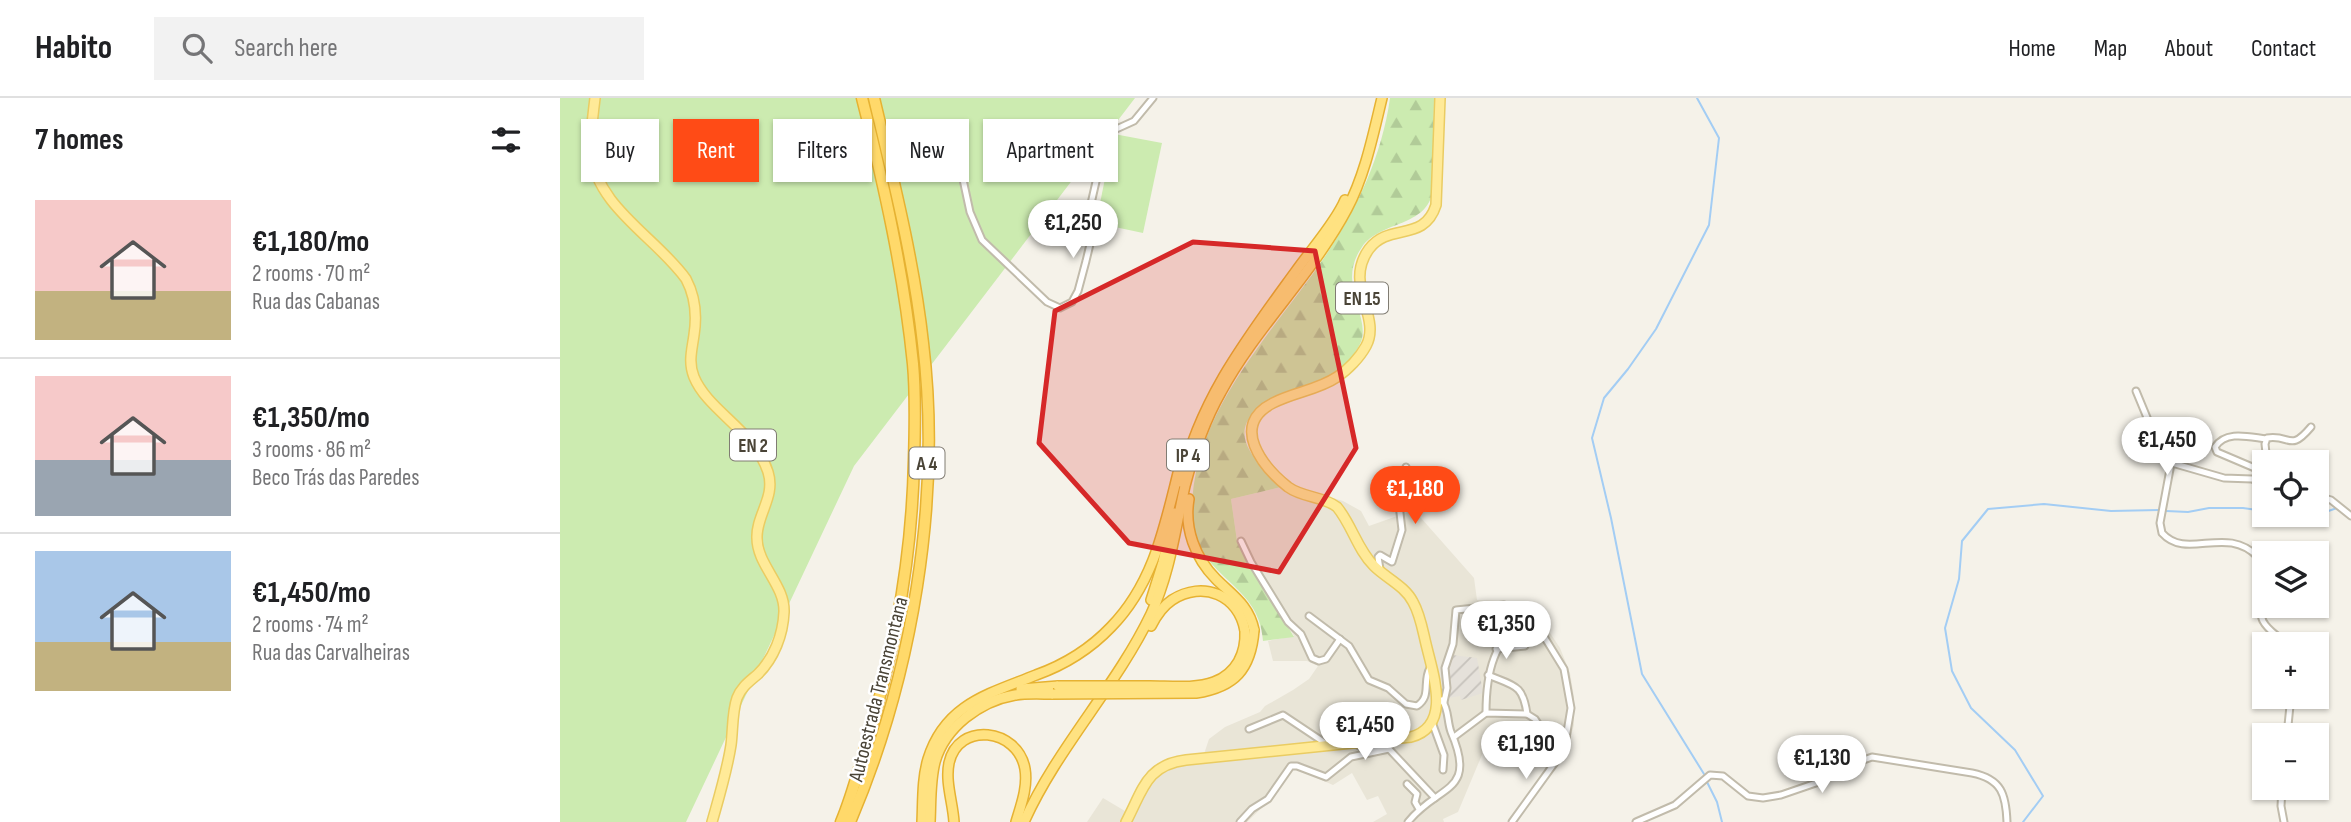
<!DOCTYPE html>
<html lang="en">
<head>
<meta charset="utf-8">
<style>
	body { margin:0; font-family:"Sofia Sans Condensed",sans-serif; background:#f2f2f2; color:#202124; height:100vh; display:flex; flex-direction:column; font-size:26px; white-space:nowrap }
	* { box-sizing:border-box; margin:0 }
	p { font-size:23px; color:#757577 }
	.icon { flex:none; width:38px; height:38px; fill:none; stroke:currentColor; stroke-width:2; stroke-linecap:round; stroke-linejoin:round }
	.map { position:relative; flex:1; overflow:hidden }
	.sheet { display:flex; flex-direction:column; background:#fff; width:560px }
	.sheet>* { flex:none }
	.guide { position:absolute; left:21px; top:21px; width:665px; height:63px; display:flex; gap:14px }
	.tools { position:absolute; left:1692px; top:352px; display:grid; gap:14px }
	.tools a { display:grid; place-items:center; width:77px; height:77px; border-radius:0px; background:#fff; box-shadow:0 2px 5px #0004; font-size:35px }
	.price { position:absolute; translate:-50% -60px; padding:0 16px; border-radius:24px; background:#fff; color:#222; font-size:23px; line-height:46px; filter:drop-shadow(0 2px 4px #0008) }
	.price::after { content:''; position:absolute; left:50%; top:42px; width:21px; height:16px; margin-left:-10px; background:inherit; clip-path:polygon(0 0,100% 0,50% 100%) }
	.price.active { background:#ff4b16; color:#fff }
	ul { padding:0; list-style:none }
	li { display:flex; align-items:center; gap:21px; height:175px; padding:0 35px }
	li+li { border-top:2px solid #e0e0e0 }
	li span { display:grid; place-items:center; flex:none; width:196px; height:140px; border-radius:0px; color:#555 }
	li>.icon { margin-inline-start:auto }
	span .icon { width:84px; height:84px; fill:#fffc; stroke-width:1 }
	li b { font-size:30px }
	h2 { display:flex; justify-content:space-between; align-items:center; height:84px; padding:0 35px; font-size:30px }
	.pill { padding:0 24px; border-radius:0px; background:#fff; box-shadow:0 2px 5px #0004; font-size:24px; line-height:63px }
	.pill.active { background:#ff4b16; color:#fff }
	header { display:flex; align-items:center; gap:42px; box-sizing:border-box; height:98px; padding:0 35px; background:#fff; border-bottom:2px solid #e0e0e0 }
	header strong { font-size:33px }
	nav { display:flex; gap:38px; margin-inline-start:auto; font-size:24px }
	.search { width:490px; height:63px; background:#f2f2f2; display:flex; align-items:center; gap:18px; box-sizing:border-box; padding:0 24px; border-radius:0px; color:#757577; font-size:26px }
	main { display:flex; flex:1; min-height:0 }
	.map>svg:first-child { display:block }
	.residential { fill:#e9e5d7 }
	.industrial { fill:url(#industrial-furrows) }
	.forest { fill:url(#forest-firs) }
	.park { fill:#ccebb0 }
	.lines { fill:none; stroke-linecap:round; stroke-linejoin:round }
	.stream { stroke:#a3cdf4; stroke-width:2 }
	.minor-casing { stroke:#c1bbab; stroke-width:9 }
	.primary-casing { stroke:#eacc62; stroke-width:12 }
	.trunk-casing { stroke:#e6b232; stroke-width:12 }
	.motorway-casing { stroke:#e6b232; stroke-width:13 }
	.minor { stroke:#fff; stroke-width:5 }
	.primary { stroke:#ffea98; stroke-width:9 }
	.trunk { stroke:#ffe281; stroke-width:9 }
	.motorway { stroke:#ffd96a; stroke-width:10 }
	.trunk-bridge-casing { stroke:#e6b232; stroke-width:12; stroke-linecap:butt }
	.trunk-bridge { stroke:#ffe281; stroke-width:9 }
	.marked { fill:#d62828; fill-opacity:0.2; stroke:#d62828; stroke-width:5; stroke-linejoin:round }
	.labels { text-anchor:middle; stroke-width:5; stroke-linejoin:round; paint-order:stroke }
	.shield { fill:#fff; stroke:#807c73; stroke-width:2 }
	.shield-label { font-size:19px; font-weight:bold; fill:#4a4437 }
	.street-label { font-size:21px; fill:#4a4437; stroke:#fff }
</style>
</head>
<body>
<header>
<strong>Habito</strong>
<div class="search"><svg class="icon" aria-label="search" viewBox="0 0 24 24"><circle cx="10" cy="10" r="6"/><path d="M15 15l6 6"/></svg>Search here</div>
<nav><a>Home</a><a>Map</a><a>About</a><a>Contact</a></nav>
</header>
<main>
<section class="sheet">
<h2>7 homes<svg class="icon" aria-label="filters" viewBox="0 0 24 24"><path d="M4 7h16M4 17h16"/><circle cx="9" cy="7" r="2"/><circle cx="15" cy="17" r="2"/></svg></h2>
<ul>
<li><span style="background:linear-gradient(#f6c9c9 65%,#c2b280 0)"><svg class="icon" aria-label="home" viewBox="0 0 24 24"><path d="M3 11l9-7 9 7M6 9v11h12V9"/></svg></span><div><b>€1,180/mo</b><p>2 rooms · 70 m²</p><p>Rua das Cabanas</p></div></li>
<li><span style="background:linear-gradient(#f6c9c9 60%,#9aa5b1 0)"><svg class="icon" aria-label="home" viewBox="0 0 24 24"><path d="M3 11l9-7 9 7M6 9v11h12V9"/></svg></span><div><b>€1,350/mo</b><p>3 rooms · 86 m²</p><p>Beco Trás das Paredes</p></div></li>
<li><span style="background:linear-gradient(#a9c7e8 65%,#c2b280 0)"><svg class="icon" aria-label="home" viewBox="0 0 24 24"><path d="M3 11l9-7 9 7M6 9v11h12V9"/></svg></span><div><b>€1,450/mo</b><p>2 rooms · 74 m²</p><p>Rua das Carvalheiras</p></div></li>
</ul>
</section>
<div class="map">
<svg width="1791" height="724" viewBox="0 0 1791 724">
	<defs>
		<pattern id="industrial-furrows" width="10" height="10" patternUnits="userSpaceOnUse" patternTransform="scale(1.75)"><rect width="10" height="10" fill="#e5e1da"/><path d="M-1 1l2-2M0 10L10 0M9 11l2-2" fill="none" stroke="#c6c2bc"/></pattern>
		<pattern id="forest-firs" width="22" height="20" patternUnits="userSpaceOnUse" patternTransform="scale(1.75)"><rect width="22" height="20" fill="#ccebb0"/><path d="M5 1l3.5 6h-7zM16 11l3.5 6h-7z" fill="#b1cb98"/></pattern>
	</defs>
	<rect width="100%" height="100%" fill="#f5f2e9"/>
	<path class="residential" d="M 721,389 L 746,392 L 783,403 L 801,413 L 809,428 L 854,412 L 914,480 L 917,502 L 946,503 L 959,507 L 972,514 L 986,529 L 1000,550 L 1010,575 L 1014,599 L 1014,627 L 1007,652 L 986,670 L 944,644 L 933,644 L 924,652 L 898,714 L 883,721 L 884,724 L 813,724 L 827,716 L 818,698 L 807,702 L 792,675 L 773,687 L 734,670 L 729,673 L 711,701 L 687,724 L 527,724 L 543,700 L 565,713 L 587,674 L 594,668 L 607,661 L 644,656 L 649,641 L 665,629 L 700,614 L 705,608 L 733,592 L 749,581 L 758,568 L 747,563 L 713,563 L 708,543 L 734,538 L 677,443 L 671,401 Z"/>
	<path class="industrial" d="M 892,557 L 917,560 L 923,595 L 901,602 L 900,598 L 888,600 L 891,590 L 887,569 Z"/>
	<path class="forest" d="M 830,0 L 874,0 L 873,92 C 867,130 821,122 802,149 C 775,187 813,220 800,246 C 794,258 784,271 772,278 C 748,293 662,305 690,353 C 697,366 711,378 721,389 L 671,401 L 677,443 L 734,539 L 703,543 C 700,482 633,482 632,413 C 632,313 715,233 766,157 C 798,109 822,57 830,0 Z"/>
	<g class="park">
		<path d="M 0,0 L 575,0 L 294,368 L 126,724 L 0,724 Z"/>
		<path d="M 554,36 L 602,45 L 583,135 L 536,125 Z"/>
	</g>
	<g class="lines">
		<g class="stream">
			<path d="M 1137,0 L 1159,40 L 1149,127 L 1096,231 L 1068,271 L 1044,300 L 1032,340 L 1051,420 L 1082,576 L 1144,676"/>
			<path d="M 1606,413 L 1628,414 L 1649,410 L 1683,410 L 1704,413"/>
			<path d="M 1733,416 L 1754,418 L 1777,410"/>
			<path d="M 1147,684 L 1157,704 L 1162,724"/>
			<path d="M 1463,724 L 1483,698 L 1455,652 L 1411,610 L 1392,573 L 1385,530 L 1399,481 L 1402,443 L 1428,411 L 1484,406 L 1551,413 L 1599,412"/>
		</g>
		<g class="minor-casing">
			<g id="minor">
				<path d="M 401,72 L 410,114 L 422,142 L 487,204 L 500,210 L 512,204 L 518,193 L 526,163 L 531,142 L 527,123 L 546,40 L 552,33 L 574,23 L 593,0"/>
				<path d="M 1576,293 L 1605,363 L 1664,380 L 1692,381 L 1704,386"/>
				<path d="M 1707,364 L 1705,346 L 1707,340 C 1731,336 1729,355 1751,329"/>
				<path d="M 1611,366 L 1600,425 L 1602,435 C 1627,463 1666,426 1698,459 C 1709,470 1695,506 1703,523 C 1708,533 1719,538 1726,546"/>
				<path d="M 1698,383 L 1699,375 L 1697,371 L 1657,354 L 1655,349 C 1666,332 1689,339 1706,341"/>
				<path d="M 1757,398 L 1771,402 L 1791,418"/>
				<path d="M 681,443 L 691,464 L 728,524 L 741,536 L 752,560 L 759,563 L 766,561 L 780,541"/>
				<path d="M 820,471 L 818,459 L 820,457 L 832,464 L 842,432 L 838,398 L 846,369"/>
				<path d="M 749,518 L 789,548 L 809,582 L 828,590 L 846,606 L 857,608 C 872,598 862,584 870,570"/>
				<path d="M 936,551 L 965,548"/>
				<path d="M 928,577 C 954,588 963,586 967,616"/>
				<path d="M 884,604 L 887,590 L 885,570 L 893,546 L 896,512 L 944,507 L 966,514 L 972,519 L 1004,571 L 1011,610 L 1004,652 L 952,724"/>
				<path d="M 926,615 C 926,566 936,551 962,511"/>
				<path d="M 872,624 L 884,657 L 883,672"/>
				<path d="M 689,631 L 723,617 L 768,647"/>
				<path d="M 1727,637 L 1731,598"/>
				<path d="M 894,639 L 926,615 L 967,616 L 975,621 L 1000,660"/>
				<path d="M 796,646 L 805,651 L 827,650"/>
				<path d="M 829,651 L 875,700"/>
				<path d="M 847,686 L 857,696 L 855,704 L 859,711"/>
				<path d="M 1722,690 L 1721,708 L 1724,724"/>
				<path d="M 680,724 L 692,711 L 708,701 L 731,668 L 737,668 L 766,679 L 791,659 L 829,651"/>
				<path d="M 848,724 C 878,686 918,696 891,634 C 887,623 889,612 882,602"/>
				<path d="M 1076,724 L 1115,707 L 1150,677 L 1163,678 L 1188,698 L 1203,700 L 1221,697 L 1256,685 L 1298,664 L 1312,659 L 1412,675 C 1442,681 1446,697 1447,724"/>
			</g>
		</g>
		<g class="primary-casing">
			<g id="primary">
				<path d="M 35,0 C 33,18 30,36 31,54 C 36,109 96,139 126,181 C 135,198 137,218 134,237 C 132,252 128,264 134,279 C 148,313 195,333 208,374 C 216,399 196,417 197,440 C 197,467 225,487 224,514 C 223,537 214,560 198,576 C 190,583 181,589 177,600 C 172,614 173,632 171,647 C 167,673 159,699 152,724"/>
				<path d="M 566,724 C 583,692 586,667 626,662 L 851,639 C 891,628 874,579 867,550 C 863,535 861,518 853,504 C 845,488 826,480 814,468 C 797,451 792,427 777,409 C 763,398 743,400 728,389 C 703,369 669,327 713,305 C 734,294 758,292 777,279 C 788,272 800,259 806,248 C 822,218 783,187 809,151 C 829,124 864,145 876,107 L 880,0"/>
			</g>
		</g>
		<g class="trunk-casing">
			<g id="trunk">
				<path d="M 621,384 C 639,302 688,239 736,173 C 750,153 776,124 785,102"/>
				<path d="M 629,401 C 624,430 635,460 656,481 C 672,497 689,507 694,532"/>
				<path d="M 591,502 L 603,464 L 614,415"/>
				<path d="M 591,528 C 596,518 603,508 612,502 C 643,482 679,497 685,533"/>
				<path d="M 461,591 L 498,588"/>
				<path d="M 362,724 C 363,703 362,681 368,661 C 385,606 429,596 476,577 C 504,567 531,550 551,529 C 593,486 604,431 618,375"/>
				<path d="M 370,724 C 371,704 370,683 375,664 C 385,629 420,603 455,597 C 468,595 481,596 493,596"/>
				<path d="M 394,724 C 393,705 385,684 389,665 C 398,623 458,630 465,671 C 468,689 461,707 456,724"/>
				<path d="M 464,724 C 497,650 556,589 591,516 C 610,475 615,432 625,388 C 633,357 645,322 661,294 C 696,229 752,177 787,111 C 805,77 813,37 822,0"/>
			</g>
		</g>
		<g class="motorway-casing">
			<g id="motorway">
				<path d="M 281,724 C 292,698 299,671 307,643 C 336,550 352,459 354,362 C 355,330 356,298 353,266 C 344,176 324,87 302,0"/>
				<path d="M 290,724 C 352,579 382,402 363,245 C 354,163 333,80 314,0"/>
			</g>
		</g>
		<use href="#minor" class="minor"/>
		<use href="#primary" class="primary"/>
		<use href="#trunk" class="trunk"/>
		<use href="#motorway" class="motorway"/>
		<g class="trunk-bridge-casing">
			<g id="trunk-bridge">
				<path d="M 498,588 C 528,588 559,588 590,588 C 610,588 635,591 654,584 C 677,575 686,555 685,533"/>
				<path d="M 493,596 L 636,595 C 675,589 691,571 694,532"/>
			</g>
		</g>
		<use href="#trunk-bridge" class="trunk-bridge"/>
	</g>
	<path class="marked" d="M 633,144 L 755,153 L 796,350 L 719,474 L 569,445 L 479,345 L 495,213 Z"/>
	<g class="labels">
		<g class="shield">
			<rect x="776" y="184.5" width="52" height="31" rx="5"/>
			<rect x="170" y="331.5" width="46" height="31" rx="5"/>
			<rect x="607" y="341.5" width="42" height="31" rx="5"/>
			<rect x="349.5" y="349.5" width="35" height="31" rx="5"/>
		</g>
		<g class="shield-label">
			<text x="802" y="207">EN 15</text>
			<text x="193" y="354">EN 2</text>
			<text x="628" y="364">IP 4</text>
			<text x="367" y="372">A 4</text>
		</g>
		<g class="street-label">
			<text transform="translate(318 591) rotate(-76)" y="7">Autoestrada Transmontana</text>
		</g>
	</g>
</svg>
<div class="tools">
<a><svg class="icon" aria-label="locate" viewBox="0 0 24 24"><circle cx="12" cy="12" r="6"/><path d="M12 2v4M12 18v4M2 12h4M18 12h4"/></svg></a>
<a><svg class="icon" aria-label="layers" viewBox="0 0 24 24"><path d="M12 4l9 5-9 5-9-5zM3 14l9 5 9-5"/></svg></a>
<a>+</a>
<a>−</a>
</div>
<b class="price" style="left:513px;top:162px">€1,250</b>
<b class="price" style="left:1607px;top:379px">€1,450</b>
<b class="price active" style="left:855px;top:428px">€1,180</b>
<b class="price" style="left:946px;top:563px">€1,350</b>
<b class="price" style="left:805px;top:664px">€1,450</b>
<b class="price" style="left:966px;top:683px">€1,190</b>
<b class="price" style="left:1262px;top:697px">€1,130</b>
<div class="guide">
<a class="pill">Buy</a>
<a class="pill active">Rent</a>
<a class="pill">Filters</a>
<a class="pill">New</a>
<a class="pill">Apartment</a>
</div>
</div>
</main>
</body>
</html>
